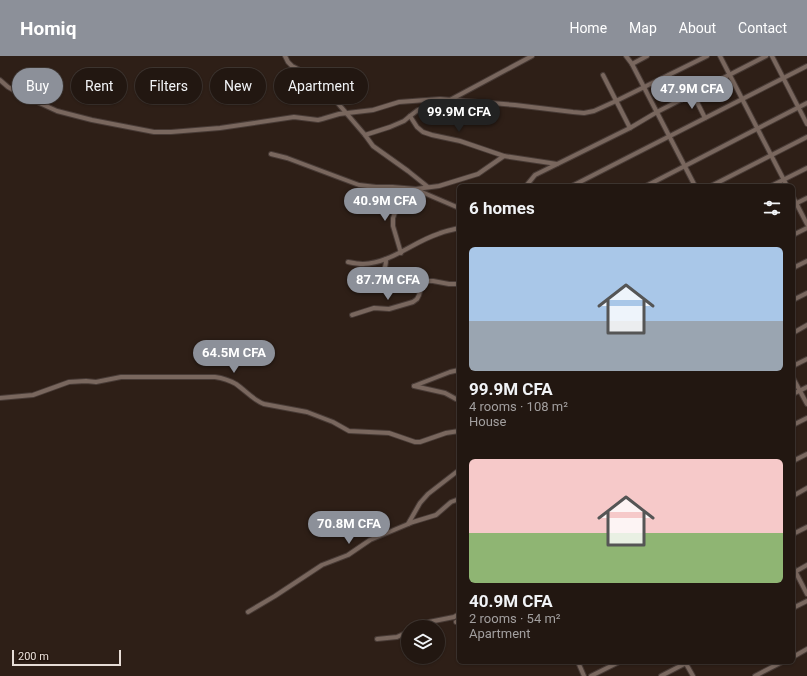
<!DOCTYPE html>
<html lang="en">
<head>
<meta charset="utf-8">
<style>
	body { margin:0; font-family:Roboto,sans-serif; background:#2a201a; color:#f1f3f6; height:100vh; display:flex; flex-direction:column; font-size:15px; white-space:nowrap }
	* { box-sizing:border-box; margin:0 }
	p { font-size:13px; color:#a29f9f }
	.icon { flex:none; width:22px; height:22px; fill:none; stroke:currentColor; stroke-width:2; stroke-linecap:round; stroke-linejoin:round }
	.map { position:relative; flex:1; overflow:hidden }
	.sheet { position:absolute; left:457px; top:128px; width:338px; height:480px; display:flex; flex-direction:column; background:#221711; border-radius:6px; box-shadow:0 1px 3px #0004,0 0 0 1px #3f3631 }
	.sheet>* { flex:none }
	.banner { position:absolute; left:12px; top:12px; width:380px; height:36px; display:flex; gap:8px }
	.controls { position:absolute; left:401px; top:564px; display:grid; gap:8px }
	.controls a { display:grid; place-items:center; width:44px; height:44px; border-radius:50%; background:#221711; box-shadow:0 1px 3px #0004,0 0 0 1px #3f3631; font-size:20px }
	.scale { position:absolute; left:12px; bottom:10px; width:109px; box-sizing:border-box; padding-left:4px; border:2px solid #e7ddd7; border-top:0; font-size:11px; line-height:14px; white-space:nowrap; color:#e7ddd7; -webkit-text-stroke:3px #24150e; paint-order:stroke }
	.price { position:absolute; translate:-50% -34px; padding:0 9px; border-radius:14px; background:#8c9099; color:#fff; font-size:13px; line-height:26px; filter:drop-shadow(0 1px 2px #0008) }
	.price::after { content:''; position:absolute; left:50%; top:24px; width:12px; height:9px; margin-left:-6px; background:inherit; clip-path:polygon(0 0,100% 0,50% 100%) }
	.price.selected { background:#222; color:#fff }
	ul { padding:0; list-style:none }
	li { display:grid; align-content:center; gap:8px; height:212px; padding:0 12px }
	li span { display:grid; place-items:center; height:124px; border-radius:6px; color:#555 }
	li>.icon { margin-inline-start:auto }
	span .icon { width:72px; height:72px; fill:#fffc; stroke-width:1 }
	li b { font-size:17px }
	h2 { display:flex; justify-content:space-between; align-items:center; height:48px; padding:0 12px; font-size:17px }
	.pill { padding:0 14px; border-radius:18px; background:#221711; box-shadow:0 1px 3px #0004,0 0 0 1px #3f3631; font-size:14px; line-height:36px }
	.pill.selected { background:#8c9099; color:#fff }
	header { display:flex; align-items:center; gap:24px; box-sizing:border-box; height:56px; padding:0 20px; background:#8c9099; color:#fff }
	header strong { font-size:19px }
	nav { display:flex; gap:22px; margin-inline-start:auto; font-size:14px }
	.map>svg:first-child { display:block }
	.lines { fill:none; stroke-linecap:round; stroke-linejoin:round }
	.minor-casing { stroke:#483b36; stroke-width:6 }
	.minor { stroke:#79675e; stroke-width:4 }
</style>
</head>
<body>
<header>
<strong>Homiq</strong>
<nav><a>Home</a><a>Map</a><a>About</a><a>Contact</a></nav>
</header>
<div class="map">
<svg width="807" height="620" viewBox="0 0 807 620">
	<rect width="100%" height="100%" fill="#2e1f17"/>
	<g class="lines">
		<g class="minor-casing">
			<g id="minor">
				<path d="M 285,0 L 288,6 L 292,10 L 318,24 L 365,79 L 373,90 L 408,115 L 428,131"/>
				<path d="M 626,0 L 632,8 L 695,130"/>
				<path d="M 720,0 L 787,130"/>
				<path d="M 772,0 L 807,68"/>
				<path d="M 632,8 L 647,0"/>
				<path d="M 603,19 L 630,72"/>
				<path d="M 669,19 L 681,44"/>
				<path d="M 0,24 L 8,31 L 20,38 L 57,55 L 92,64 L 154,76 L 171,76 L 220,72 L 294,61 L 318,64 L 322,63 L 339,58 L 373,54 L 399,46 L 440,43 L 515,49 L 573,56 L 584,57 L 594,55 L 616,45 L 707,0"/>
				<path d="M 693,38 L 705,62"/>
				<path d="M 410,60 L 417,71 L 423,76 L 432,79 L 460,85 L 504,100"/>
				<path d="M 365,79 L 390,71 L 404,65 L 410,60 L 418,54 L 450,44 L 532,0"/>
				<path d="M 271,98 L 287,102 L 359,129 L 376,131 L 392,131 L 416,133 L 439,130 L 478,118 L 504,100 L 557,108"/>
				<path d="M 526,130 L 535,119 L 630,72 L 657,56 L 766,0"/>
				<path d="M 572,130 L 807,10"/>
				<path d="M 646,130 L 807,47"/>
				<path d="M 711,130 L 807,81"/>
				<path d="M 771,130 L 807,112"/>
				<path d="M 392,131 L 398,149 L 393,162 L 393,170 L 401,197"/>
				<path d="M 417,134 L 459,152"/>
				<path d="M 793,141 L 807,168"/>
				<path d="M 793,149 L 807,142"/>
				<path d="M 793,179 L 807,172"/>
				<path d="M 386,203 C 386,217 380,218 371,228 L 373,233 L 389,227 L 396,228 L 418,225 L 433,225 L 449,228 L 459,228"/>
				<path d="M 348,206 C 353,207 358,208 363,208 C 391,207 413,186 438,178 C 445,175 452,174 459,172"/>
				<path d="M 793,212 L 807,205"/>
				<path d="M 793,244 L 807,237"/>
				<path d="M 352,259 L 374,252 L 389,253 L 413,246 L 417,243 L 419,239 L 423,225"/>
				<path d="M 793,277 L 807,269"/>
				<path d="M 793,310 L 807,303"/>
				<path d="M 793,322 L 807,348"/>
				<path d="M 414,330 L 450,316 L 459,314"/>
				<path d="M 414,330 L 445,337 L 456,343 L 459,343"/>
				<path d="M 793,338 L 807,331"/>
				<path d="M 0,342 L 33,339 L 69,326 L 86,325 L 96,326 L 121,321 L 215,321 C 222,322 229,324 236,328 C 246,335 253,344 264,348 L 307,356 L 333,366 L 349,375 L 389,377 L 415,386 L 420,386 L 446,377 L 459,375"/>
				<path d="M 793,369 L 807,362"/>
				<path d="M 793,405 L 807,398"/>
				<path d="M 793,440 L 807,432"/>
				<path d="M 408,468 L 420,447 L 428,438 L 459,414"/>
				<path d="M 793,478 L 807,471"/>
				<path d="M 793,511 L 807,538"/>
				<path d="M 793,517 L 807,509"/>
				<path d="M 793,552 L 807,545"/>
				<path d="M 248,556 L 275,540 L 322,509 L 348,499 L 370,484 L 413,466 L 436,459 L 451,446 L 459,443"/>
				<path d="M 456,566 L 459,565"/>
				<path d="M 419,571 L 429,566 L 454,561 L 459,558"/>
				<path d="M 377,583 L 397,581 L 408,576"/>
				<path d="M 793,601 L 807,593"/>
				<path d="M 578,606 L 584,620"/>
				<path d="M 685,606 L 693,620"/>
				<path d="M 591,620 L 619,606"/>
				<path d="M 661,620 L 688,606"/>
				<path d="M 755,620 L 782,606"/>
			</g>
		</g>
		<use href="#minor" class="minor"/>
	</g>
</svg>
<div class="controls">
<a><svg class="icon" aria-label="layers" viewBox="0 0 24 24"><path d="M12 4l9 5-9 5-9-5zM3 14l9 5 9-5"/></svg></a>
</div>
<div class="scale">200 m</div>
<b class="price" style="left:692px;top:54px">47.9M CFA</b>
<b class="price selected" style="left:459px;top:77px">99.9M CFA</b>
<b class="price" style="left:385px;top:166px">40.9M CFA</b>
<b class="price" style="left:388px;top:245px">87.7M CFA</b>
<b class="price" style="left:234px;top:318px">64.5M CFA</b>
<b class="price" style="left:349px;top:489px">70.8M CFA</b>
<div class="banner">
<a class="pill selected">Buy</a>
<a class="pill">Rent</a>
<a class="pill">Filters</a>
<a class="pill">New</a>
<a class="pill">Apartment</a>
</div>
<section class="sheet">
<h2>6 homes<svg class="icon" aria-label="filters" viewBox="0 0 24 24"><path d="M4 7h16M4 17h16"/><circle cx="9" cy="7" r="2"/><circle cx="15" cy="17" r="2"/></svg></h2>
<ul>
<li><span style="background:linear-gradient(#a9c7e8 60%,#9aa5b1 0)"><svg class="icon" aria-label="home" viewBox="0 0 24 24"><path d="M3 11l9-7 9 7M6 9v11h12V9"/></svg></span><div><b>99.9M CFA</b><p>4 rooms · 108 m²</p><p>House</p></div></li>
<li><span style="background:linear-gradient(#f6c9c9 60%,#8fb573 0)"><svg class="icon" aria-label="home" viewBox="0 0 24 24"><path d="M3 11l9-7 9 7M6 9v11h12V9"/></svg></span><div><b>40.9M CFA</b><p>2 rooms · 54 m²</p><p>Apartment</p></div></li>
</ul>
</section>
</div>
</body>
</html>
